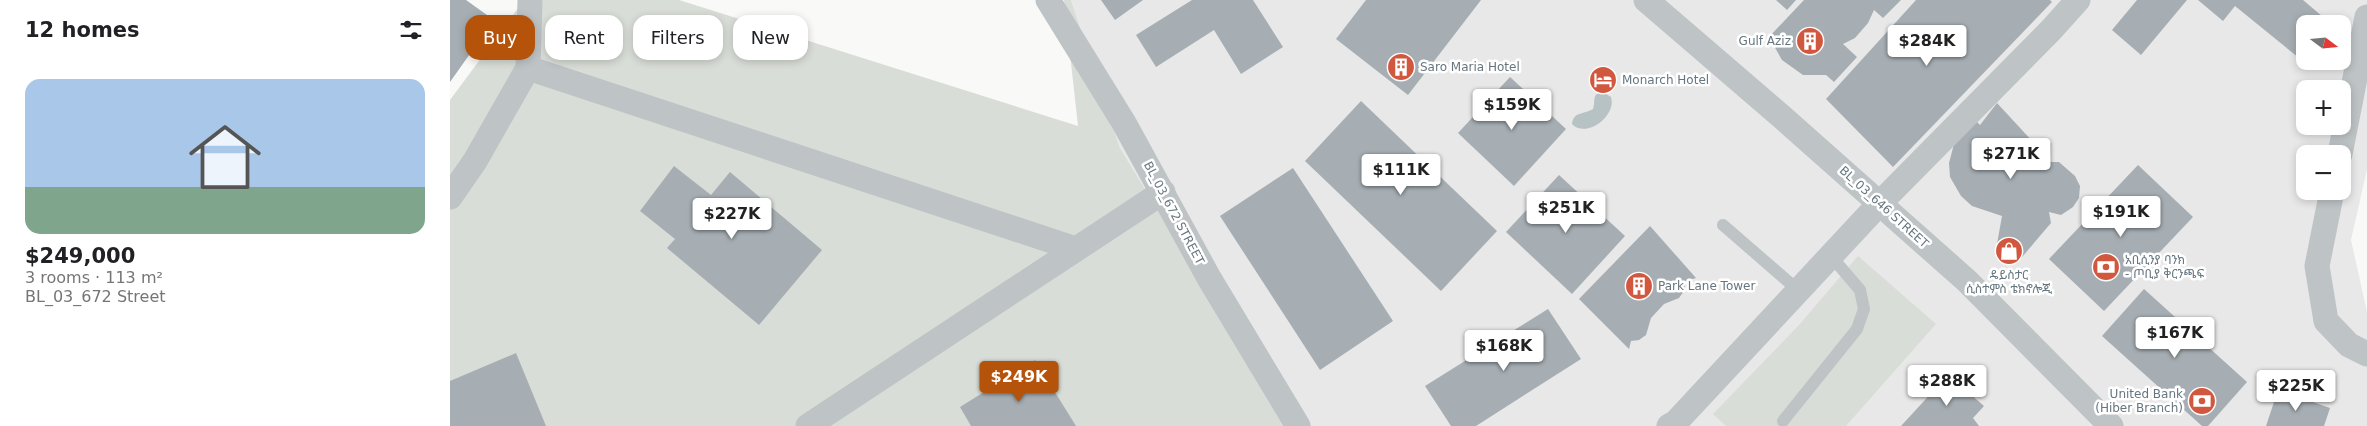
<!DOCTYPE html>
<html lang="en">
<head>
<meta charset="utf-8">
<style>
	body { margin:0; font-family:"DejaVu Sans","Noto Sans Ethiopic",sans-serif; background:#f2f2f2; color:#202124; height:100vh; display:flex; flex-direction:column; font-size:19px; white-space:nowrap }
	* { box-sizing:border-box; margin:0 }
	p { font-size:16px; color:#757577 }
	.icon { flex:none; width:28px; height:28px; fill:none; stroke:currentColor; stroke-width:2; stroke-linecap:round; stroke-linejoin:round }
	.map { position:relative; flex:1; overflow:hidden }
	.drawer { display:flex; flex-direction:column; background:#fff; width:450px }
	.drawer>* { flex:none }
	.guide { position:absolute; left:15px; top:15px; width:475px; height:45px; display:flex; gap:10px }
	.needle { width:32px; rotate:106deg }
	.tools { position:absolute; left:1846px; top:15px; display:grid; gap:10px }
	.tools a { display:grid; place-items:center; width:55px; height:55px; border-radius:10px; background:#fff; box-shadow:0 2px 8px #0003; font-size:25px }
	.price { position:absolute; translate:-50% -42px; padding:0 11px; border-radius:5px; background:#fff; color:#222; font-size:16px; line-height:32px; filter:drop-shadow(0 1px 2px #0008) }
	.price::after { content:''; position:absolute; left:50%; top:30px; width:15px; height:11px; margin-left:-8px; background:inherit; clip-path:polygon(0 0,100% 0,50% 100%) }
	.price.active { background:#b45309; color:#fff }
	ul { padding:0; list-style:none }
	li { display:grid; align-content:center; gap:10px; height:265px; padding:0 25px }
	li span { display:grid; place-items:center; height:155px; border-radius:15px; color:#555 }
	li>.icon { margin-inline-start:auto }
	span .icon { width:90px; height:90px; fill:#fffc; stroke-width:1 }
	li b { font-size:21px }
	h2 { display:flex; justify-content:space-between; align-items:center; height:60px; padding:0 25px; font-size:21px }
	.chip { padding:0 18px; border-radius:15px; background:#fff; box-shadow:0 2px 8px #0003; font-size:18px; line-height:45px }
	.chip.active { background:#b45309; color:#fff }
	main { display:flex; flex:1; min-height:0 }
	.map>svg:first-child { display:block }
	.built { fill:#e7e8e7; fill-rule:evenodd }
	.green { fill:#d9ddd7 }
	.water { fill:#b7c2c5 }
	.building { fill:#a6aeb3 }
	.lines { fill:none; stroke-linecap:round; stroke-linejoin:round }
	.service { stroke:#bec3c6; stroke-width:12 }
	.minor { stroke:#bec3c6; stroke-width:25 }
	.labels { text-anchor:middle; stroke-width:5; stroke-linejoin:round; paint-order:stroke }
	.poi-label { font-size:12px; fill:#66767f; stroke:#fff; text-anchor:start }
	.street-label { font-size:12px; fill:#66767f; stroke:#fff }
</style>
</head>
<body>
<main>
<section class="drawer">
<h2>12 homes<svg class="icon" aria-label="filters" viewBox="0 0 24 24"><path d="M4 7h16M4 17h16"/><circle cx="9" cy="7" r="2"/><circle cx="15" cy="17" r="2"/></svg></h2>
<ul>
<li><span style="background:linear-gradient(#a9c7e8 70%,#7fa58c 0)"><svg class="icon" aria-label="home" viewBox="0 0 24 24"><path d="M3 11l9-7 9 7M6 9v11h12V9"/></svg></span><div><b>$249,000</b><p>3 rooms · 113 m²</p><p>BL_03_672 Street</p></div></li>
</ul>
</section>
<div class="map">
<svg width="1917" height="426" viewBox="0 0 1917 426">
	<rect width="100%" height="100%" fill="#f9f9f7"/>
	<path class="built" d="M 621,0 L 1917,0 L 1917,169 L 1901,240 L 1917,312 L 1917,426 L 839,426 L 670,148 ZM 1855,24 L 1892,24 L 1892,61 L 1855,61 ZM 1855,89 L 1892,89 L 1892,126 L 1855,126 ZM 1855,154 L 1892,154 L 1892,191 L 1855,191 Z"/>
	<g class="green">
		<path d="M 74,0 L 229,0 L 628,126 L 614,0 L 621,0 L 670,148 L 839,426 L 0,426 L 0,100 Z"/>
		<path d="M 1408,256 L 1486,324 L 1396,426 L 1276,426 L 1263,414 L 1349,325 Z"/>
	</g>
	<path class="water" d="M 1153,92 L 1161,97 C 1167,116 1136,139 1122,124 C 1124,111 1133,115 1143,109 C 1146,102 1141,93 1153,92 Z"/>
	<g class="building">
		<path d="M 0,0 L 16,0 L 44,20 L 0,82 Z"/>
		<path d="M 651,0 L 693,0 L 665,20 Z"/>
		<path d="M 742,0 L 803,0 L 833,47 L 791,74 L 764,30 L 706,67 L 686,35 Z"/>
		<path d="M 916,0 L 1031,0 L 958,95 L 886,39 Z"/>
		<path d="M 1326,0 L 1346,0 L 1337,10 Z"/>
		<path d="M 1354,0 L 1451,0 L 1433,18 L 1424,10 L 1418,23 L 1405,38 L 1393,44 L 1407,57 L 1384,82 L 1376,75 L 1353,75 L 1332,60 L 1319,37 Z"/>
		<path d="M 1466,0 L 1600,0 L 1602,2 L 1443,167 L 1376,99 Z"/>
		<path d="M 1687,0 L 1737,0 L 1691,55 L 1662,30 Z"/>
		<path d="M 1748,0 L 1853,0 L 1879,22 L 1878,24 L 1855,24 L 1855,51 L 1849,58 L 1785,6 L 1773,21 Z"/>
		<path d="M 1060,77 L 1116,129 L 1064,186 L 1008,133 Z"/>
		<path d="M 911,101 L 1047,231 L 991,291 L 855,161 Z"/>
		<path d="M 1547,103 L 1585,144 L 1601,143 L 1600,162 L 1609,162 L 1625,176 L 1630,186 L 1629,198 L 1623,207 L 1611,215 L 1599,212 L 1601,223 L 1567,263 L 1547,244 L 1552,216 L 1522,206 L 1511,196 L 1500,177 L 1499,163 L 1504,144 L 1523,118 L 1530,125 Z"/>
		<path d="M 1688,165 L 1743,217 L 1654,311 L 1599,259 Z"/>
		<path d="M 224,166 L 261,195 L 280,172 L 372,250 L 309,325 L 217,248 L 225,239 L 190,211 Z"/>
		<path d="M 843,168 L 943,321 L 870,370 L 770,216 Z"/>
		<path d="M 1109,175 L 1175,236 L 1122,294 L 1056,232 Z"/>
		<path d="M 1200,226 L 1246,278 L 1236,281 L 1234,291 L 1229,298 L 1214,304 L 1201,318 L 1196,335 L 1189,340 L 1181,341 L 1179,349 L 1129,299 Z"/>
		<path d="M 1694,289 L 1797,382 L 1758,426 L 1752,426 L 1652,336 Z"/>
		<path d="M 1098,309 L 1131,359 L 1026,426 L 1001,426 L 975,386 Z"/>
		<path d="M 66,353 L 96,426 L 0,426 L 0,381 Z"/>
		<path d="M 585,360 L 626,426 L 521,426 L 510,407 Z"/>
		<path d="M 1498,375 L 1534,406 L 1523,418 L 1529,426 L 1451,426 Z"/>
		<path d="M 1828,390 L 1880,408 L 1874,426 L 1816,426 Z"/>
	</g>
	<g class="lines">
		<g class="service">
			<path d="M 1273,225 L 1349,291"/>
			<path d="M 1333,421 L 1407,329 L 1414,309 L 1410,290 L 1381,256"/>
		</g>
		<g class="minor">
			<path d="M 598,0 L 674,123 L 759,278 L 848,426"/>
			<path d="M 1196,0 L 1332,117 L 1517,281 L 1661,426"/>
			<path d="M 78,68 L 626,249"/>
			<path d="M 1890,154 L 1917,17"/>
			<path d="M 1882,191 L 1867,266 L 1876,321 L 1899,345 L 1917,354"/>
			<path d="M 0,197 L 25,161 L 78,68 L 80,0"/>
			<path d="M 358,426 L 713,192"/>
			<path d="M 1219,426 L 1226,422 L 1430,203 L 1601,30 L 1628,0"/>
		</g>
	</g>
	<defs>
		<g id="building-disc" transform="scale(1.4375)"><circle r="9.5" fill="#d1583f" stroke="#fff"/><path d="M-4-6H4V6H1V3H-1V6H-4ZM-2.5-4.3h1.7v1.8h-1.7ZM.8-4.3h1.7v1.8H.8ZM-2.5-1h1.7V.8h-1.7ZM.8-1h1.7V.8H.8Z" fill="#fff"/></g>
		<g id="hotel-disc" transform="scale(1.4375)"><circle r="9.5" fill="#d1583f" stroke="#fff"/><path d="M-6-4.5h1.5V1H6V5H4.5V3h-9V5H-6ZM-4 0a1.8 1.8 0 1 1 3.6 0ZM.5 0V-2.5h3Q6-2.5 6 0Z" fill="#fff"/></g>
		<g id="shop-disc" transform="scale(1.4375)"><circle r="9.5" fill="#d1583f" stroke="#fff"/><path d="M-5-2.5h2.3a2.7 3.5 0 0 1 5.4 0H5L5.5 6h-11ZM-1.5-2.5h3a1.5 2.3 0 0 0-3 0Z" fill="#fff"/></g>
		<g id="bank-disc" transform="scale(1.4375)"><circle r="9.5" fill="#d1583f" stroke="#fff"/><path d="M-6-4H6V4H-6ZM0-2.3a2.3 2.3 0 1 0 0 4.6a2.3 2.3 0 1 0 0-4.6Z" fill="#fff"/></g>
	</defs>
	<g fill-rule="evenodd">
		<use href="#building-disc" x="1360" y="41"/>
		<use href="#building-disc" x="951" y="67"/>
		<use href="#hotel-disc" x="1153" y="80"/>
		<use href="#shop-disc" x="1559" y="251"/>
		<use href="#bank-disc" x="1656" y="267"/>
		<use href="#building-disc" x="1189" y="286"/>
		<use href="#bank-disc" x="1752" y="401"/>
	</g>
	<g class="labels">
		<g class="poi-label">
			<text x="1341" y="45" text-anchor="end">Gulf Aziz</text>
			<text x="970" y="71">Saro Maria Hotel</text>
			<text x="1172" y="84">Monarch Hotel</text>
			<text x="1675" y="264">አቢሲንያ ባንክ<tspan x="1675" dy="14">- ጦቢያ ቅርንጫፍ</tspan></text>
			<text x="1559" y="279" text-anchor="middle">ዴይስታር<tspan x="1559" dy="14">ሲስተምስ ቴክኖሎጂ</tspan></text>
			<text x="1208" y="290">Park Lane Tower</text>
			<text x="1733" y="398" text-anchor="end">United Bank<tspan x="1733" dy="14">(Hiber Branch)</tspan></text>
		</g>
		<g class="street-label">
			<text transform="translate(1434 207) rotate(42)" y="4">BL_03_646 STREET</text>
			<text transform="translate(724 213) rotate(62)" y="4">BL_03_672 STREET</text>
		</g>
	</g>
</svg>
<div class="tools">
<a><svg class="needle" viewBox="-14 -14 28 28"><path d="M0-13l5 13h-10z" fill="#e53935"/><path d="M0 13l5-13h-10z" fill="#757577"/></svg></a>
<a>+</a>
<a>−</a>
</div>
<b class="price" style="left:1477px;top:67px">$284K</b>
<b class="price" style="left:1062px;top:131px">$159K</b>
<b class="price" style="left:1561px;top:180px">$271K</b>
<b class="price" style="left:951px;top:196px">$111K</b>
<b class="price" style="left:1116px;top:234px">$251K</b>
<b class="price" style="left:1671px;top:238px">$191K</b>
<b class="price" style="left:282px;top:240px">$227K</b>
<b class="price" style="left:1725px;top:359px">$167K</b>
<b class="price" style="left:1054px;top:372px">$168K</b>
<b class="price active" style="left:569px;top:403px">$249K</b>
<b class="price" style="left:1497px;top:407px">$288K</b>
<b class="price" style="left:1846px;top:412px">$225K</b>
<div class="guide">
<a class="chip active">Buy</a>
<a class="chip">Rent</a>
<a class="chip">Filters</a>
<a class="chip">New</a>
</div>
</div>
</main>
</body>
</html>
